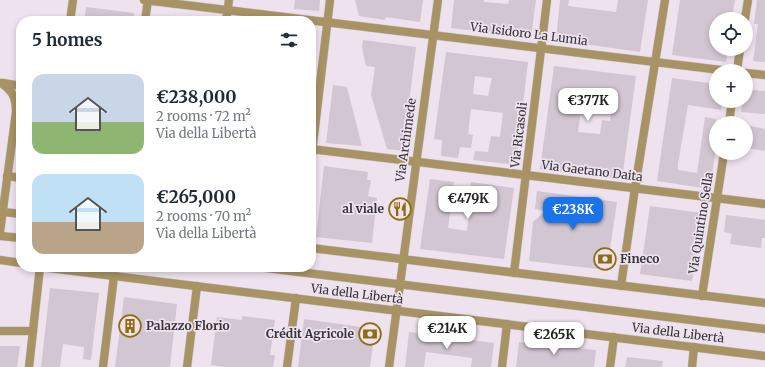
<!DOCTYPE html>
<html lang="en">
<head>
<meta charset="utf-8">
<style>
	body { margin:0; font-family:Merriweather,serif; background:#f2f2f3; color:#1f2937; height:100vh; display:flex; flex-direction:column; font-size:15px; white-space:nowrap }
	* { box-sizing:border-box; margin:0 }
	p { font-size:13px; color:#747a83 }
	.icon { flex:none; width:22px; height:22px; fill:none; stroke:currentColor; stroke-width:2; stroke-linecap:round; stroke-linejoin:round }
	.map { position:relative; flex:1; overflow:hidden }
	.drawer { position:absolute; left:16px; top:16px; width:300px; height:256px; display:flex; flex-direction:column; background:#fff; border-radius:16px; box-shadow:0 2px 6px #0003 }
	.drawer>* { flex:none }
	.fabs { position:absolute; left:709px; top:12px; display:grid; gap:8px }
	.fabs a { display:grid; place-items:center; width:44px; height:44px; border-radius:50%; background:#fff; box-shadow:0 2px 6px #0003; font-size:20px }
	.price { position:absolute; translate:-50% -34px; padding:0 9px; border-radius:8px; background:#fff; color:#222; font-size:13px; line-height:26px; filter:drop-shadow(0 1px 2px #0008) }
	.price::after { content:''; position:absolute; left:50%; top:24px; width:12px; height:9px; margin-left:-6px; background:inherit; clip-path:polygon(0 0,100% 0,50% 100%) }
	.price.current { background:#1a73e8; color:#fff }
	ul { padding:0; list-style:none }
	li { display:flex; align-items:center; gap:12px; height:100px; padding:0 16px }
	li span { display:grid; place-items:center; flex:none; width:112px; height:80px; border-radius:12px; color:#555 }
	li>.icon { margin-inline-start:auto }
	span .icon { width:48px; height:48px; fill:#fffc; stroke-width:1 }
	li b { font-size:17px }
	h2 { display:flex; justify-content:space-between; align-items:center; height:48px; padding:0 16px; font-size:17px }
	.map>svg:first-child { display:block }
	.building { fill:#d1c6d2; fill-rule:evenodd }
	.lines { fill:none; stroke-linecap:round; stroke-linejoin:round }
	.pedestrian-casing { stroke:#c9bfc9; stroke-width:9 }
	.minor-casing { stroke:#c9bfc9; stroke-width:9 }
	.tertiary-casing { stroke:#c9bfc9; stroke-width:9 }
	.pedestrian { stroke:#a89364; stroke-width:8 }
	.minor { stroke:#a89364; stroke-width:8 }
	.tertiary { stroke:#a89364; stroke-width:8 }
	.labels { text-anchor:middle; stroke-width:3.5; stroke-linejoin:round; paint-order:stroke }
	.street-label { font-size:12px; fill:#373338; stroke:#ede2ed }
	.poi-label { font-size:12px; font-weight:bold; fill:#373338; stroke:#ede2ed; text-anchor:end }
</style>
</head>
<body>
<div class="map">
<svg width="765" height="367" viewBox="0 0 765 367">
	<rect width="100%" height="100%" fill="#ede2ed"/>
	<g class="building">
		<path d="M 295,0 L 320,0 L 319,11 L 294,9 Z"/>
		<path d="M 355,0 L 423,0 L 420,22 L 386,17 L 385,20 L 359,16 Z"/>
		<path d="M 454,0 L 484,0 L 484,2 L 508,4 L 509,0 L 536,0 L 531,37 L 451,28 Z"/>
		<path d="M 560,0 L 569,0 L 568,6 L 616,12 L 618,0 L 648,0 L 640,52 L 556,40 Z"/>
		<path d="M 680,0 L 735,0 L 732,19 L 716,19 L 716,49 L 728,49 L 726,62 L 672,55 Z"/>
		<path d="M 757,0 L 765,0 L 765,62 L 753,61 L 758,24 L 754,24 Z"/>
		<path d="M 86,7 L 134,13 L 133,21 L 84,21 Z"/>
		<path d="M 363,40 L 416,47 L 403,151 L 387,149 L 371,95 L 375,67 L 366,66 L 362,48 Z"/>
		<path d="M 446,52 L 528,62 L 516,165 L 473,160 L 475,151 L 488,152 L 491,136 L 500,137 L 503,113 L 471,109 L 468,134 L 473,135 L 471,148 L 460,147 L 458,158 L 441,156 L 442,140 L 434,139 ZM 475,76 L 492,78 L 488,96 L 473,94 Z"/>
		<path d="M 554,66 L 636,76 L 622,179 L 540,169 ZM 587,94 L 606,97 L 605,100 L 613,100 L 610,121 L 602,120 L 600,134 L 578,132 L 583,97 L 586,97 Z"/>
		<path d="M 672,78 L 716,84 L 716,101 L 723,101 L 721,110 L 688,105 L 678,164 L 678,170 L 697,173 L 705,117 L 716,119 L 716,148 L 710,189 L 657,181 Z"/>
		<path d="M 333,85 L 347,87 L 362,146 L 326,143 Z"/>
		<path d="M 746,89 L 765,91 L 765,114 L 741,112 L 743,101 L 746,101 Z"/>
		<path d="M 746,125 L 765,129 L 765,151 L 746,148 Z"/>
		<path d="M 324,166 L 368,172 L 367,180 L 371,180 L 368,196 L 377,198 L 372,243 L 316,237 Z"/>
		<path d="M 430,179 L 454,182 L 448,228 L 467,231 L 469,213 L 466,212 L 471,182 L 514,188 L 504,259 L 420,249 Z"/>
		<path d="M 537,191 L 617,202 L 607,270 L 529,261 L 533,222 L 545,211 L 535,209 Z"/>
		<path d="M 650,206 L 702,213 L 692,281 L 640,274 Z"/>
		<path d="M 726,215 L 765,220 L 765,238 L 762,238 L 761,248 L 730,244 L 732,234 L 724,232 Z"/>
		<path d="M 50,288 L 99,293 L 91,360 L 83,359 L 84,347 L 63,344 L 60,367 L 41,367 Z"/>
		<path d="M 124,297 L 177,304 L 170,367 L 115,367 Z"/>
		<path d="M 242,316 L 275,320 L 270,355 L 275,355 L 273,367 L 225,367 L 211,365 L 217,317 L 242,320 Z"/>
		<path d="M 304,319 L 375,329 L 370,367 L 298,367 Z"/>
		<path d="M 409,332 L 494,343 L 491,367 L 471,367 L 472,358 L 426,352 L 424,367 L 405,367 Z"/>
		<path d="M 519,342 L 596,350 L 594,367 L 516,367 Z"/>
		<path d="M 0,346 L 20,346 L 17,367 L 0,367 Z"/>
		<path d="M 627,357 L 663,361 L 662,367 L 625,367 Z"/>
	</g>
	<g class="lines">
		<g class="pedestrian-casing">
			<path id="pedestrian" d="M 621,286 L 635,188"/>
		</g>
		<g class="minor-casing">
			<g id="minor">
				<path d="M 144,0 L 729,71"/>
				<path d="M 745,19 L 748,0"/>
				<path d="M 70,21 L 73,0"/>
				<path d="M 145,21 L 148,0"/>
				<path d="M 226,21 L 229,0"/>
				<path d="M 737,71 L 740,49"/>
				<path d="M 746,73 L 765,75"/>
				<path d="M 3,83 L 21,86"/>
				<path d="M 729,123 L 732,101"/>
				<path d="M 311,149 L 765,204"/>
				<path d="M 311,161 L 330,0"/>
				<path d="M 7,176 L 21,178"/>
				<path d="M 635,188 L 665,0"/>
				<path d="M 3,212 L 21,214"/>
				<path d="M 0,232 L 16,112 C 16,98 13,91 1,83"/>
				<path d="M 311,248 L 765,303"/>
				<path d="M 0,260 L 21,263"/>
				<path d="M 41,267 L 765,356"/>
				<path d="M 514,273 L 547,0"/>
				<path d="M 702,296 L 724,153"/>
				<path d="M 0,331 L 33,331"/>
				<path d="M 29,367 L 40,267"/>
				<path d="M 103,367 L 114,276"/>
				<path d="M 187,367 L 197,286"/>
				<path d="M 287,367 L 296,298"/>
				<path d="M 389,367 L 438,0"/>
				<path d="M 502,367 L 507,324"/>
				<path d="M 610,367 L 614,337"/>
				<path d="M 692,367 L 694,347"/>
			</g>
		</g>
		<g class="tertiary-casing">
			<g id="tertiary">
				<path d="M 0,236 L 21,238"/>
				<path d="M 258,267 L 765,329"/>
			</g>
		</g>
		<use href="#pedestrian" class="pedestrian"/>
		<use href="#minor" class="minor"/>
		<use href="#tertiary" class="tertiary"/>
	</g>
	<defs>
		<g id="restaurant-ring" transform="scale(1.15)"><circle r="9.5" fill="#ede2ed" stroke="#8e6d11" stroke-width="1.5"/><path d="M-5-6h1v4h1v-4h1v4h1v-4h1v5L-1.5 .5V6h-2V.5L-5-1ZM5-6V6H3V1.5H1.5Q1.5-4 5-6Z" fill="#8e6d11"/></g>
		<g id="bank-ring" transform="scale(1.15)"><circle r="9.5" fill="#ede2ed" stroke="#8e6d11" stroke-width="1.5"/><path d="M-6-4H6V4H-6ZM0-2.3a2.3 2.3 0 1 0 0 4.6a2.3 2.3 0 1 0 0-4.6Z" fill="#8e6d11"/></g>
		<g id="building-ring" transform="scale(1.15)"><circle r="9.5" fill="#ede2ed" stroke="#8e6d11" stroke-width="1.5"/><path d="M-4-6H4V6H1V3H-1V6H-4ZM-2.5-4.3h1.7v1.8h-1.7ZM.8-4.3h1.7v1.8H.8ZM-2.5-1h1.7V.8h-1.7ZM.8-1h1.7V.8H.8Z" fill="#8e6d11"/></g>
	</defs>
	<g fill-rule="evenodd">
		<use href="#restaurant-ring" x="400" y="209"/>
		<use href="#bank-ring" x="605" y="259"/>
		<use href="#building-ring" x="130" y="326"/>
		<use href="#bank-ring" x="370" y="334"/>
	</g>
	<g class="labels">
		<g class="street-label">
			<text transform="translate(529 34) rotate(7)" y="4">Via Isidoro La Lumia</text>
			<text transform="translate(519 135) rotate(-83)" y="4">Via Ricasoli</text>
			<text transform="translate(406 140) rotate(-82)" y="4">Via Archimede</text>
			<text transform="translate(592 171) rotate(7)" y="4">Via Gaetano Daita</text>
			<text transform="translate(701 223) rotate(-81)" y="4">Via Quintino Sella</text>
			<text transform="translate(357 294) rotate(7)" y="4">Via della Libertà</text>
			<text transform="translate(678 333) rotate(7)" y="4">Via della Libertà</text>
		</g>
		<g class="poi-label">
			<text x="384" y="213">al viale</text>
			<text x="620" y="263" text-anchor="start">Fineco</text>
			<text x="146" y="330" text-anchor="start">Palazzo Florio</text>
			<text x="354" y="338">Crédit Agricole</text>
		</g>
	</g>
</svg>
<div class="fabs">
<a><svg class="icon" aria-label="locate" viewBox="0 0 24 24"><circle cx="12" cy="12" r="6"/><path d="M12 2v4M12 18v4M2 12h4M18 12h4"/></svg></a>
<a>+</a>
<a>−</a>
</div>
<b class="price" style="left:588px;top:122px">€377K</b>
<b class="price" style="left:468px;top:220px">€479K</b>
<b class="price current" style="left:573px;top:231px">€238K</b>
<b class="price" style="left:447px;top:350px">€214K</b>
<b class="price" style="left:554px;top:356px">€265K</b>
<section class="drawer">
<h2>5 homes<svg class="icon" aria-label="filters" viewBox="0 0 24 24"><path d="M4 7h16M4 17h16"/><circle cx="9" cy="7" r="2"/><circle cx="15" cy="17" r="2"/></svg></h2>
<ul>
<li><span style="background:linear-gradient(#c9d6e8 60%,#8fb573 0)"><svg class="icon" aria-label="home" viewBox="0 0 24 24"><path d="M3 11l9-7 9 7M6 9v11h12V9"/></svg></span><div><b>€238,000</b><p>2 rooms · 72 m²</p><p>Via della Libertà</p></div></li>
<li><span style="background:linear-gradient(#bfe0f5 60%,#b9a48a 0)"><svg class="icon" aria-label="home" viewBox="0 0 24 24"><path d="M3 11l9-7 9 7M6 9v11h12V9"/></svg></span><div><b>€265,000</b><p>2 rooms · 70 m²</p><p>Via della Libertà</p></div></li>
</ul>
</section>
</div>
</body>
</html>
